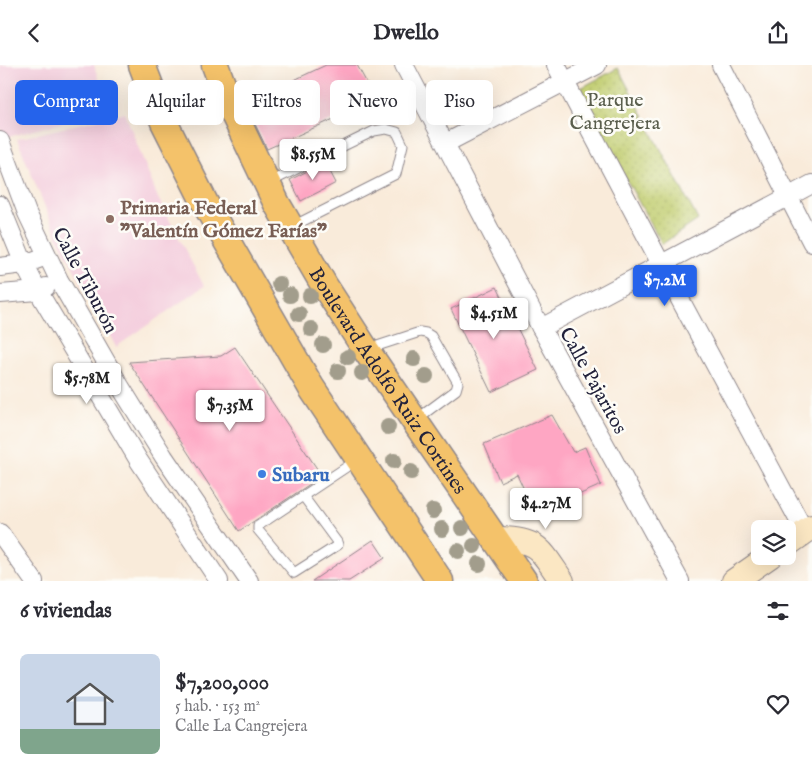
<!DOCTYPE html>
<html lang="es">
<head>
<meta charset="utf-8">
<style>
	body { margin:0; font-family:"IM FELL English",serif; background:#f2f2f3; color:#2b2b33; height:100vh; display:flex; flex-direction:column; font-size:19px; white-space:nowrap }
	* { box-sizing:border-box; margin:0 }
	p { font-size:16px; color:#7c7c81 }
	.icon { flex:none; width:28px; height:28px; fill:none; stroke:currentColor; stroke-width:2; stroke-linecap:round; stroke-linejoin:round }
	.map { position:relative; height:516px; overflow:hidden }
	.panel { display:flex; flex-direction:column; background:#fff; flex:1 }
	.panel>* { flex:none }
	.hud { position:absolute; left:15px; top:15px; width:500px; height:45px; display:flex; gap:10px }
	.controls { position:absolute; left:751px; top:455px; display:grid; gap:10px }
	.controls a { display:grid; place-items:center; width:45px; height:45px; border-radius:8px; background:#fff; box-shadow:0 5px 20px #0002; font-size:25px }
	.price { position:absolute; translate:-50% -42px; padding:0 11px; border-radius:5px; background:#fff; color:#222; font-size:16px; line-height:32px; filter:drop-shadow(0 1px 2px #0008) }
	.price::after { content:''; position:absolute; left:50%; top:30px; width:15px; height:11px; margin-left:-8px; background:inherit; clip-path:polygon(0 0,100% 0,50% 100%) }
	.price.selected { background:#2563eb; color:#fff }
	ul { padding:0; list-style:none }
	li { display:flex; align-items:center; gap:15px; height:125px; padding:0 20px }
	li+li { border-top:1px solid #e1e1e2 }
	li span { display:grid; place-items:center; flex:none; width:140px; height:100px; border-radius:8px; color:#555 }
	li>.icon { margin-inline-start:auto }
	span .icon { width:60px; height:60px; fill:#fffc; stroke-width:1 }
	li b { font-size:21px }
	h2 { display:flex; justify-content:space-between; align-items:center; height:60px; padding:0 20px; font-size:21px }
	.chip { padding:0 18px; border-radius:8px; background:#fff; box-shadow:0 5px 20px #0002; font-size:18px; line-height:45px }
	.chip.selected { background:#2563eb; color:#fff }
	header { display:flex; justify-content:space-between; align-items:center; height:65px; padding:0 20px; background:#fff; font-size:22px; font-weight:700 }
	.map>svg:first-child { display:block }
	.built { fill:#f4cfde }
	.grass { fill:url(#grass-dots); stroke:#727855 }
	.building { fill:#fea6c3 }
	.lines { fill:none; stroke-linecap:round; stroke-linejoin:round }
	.lane-casing { stroke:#8e868a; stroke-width:11 }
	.street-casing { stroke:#8e868a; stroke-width:20 }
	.secondary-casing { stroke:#8e868a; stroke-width:26 }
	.primary-casing { stroke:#8e868a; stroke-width:29 }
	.lane { stroke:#fff; stroke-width:9 }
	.street { stroke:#fff; stroke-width:18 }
	.secondary { stroke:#fbe7c3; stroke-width:24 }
	.primary { stroke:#f4c26a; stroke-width:26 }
	.tree { fill:#a29d8c }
	.education-dot { fill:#8d6e63; stroke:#fdfcf7; stroke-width:2 }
	.shop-dot { fill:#3f7fe0; stroke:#fdfcf7; stroke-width:2 }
	.labels { text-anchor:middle; stroke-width:5; stroke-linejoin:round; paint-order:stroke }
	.park-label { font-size:20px; fill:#5a5e4d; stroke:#fdfcf7 }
	.education-label { font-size:20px; font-weight:bold; fill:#785e54; stroke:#fdfcf7; text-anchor:start }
	.street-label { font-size:20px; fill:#22223b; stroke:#fdfcf7 }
	.shop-label { font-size:20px; font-weight:bold; fill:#366cbe; stroke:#fdfcf7; text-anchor:start }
</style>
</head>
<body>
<header><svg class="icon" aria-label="back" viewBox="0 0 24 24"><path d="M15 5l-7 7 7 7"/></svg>Dwello<svg class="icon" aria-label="share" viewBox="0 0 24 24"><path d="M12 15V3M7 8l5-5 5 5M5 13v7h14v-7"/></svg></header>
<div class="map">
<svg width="812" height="516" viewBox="0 0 812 516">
	<defs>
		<pattern id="grass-dots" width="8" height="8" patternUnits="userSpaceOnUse" patternTransform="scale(1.25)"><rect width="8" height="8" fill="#c1cd6f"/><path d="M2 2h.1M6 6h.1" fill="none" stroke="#a6b061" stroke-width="1.8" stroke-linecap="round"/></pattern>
	</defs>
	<rect width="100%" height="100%" fill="#fdfcf7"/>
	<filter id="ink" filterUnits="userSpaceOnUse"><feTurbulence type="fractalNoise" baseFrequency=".02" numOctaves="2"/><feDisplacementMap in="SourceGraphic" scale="10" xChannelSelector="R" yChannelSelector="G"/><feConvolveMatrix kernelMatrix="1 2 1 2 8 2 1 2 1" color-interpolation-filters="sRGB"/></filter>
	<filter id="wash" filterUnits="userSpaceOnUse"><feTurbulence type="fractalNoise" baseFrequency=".0096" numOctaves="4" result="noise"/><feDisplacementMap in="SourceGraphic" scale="20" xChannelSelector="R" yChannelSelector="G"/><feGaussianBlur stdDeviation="1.12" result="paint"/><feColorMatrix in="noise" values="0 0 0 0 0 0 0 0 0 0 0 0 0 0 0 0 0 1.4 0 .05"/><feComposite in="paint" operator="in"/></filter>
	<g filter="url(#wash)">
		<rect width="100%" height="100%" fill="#f9ebda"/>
		<g class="built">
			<path d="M 0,0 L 94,0 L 108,46 L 4,73 L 0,61 Z"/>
			<path d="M 125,48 L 158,133 L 204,221 L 116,282 L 59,176 L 17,74 Z"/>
		</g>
		<path class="grass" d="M 618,3 L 698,155 L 662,179 L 577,25 Z"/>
		<g id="blocks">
			<g class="building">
				<path d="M 326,0 L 357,0 L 376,35 L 267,84 L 245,38 Z"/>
				<path d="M 325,97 L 336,118 L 301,136 L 290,115 Z"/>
				<path d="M 497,222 L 538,305 L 491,327 L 451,244 Z"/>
				<path d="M 235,282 L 322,411 L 239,466 L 129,297 L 221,291 Z"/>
				<path d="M 552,350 L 573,387 L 585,382 L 601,420 L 535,449 L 517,409 L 500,417 L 484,379 Z"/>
				<path d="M 373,475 L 385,493 L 349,516 L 312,516 Z"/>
			</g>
		</g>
	</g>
	<g filter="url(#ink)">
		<use href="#blocks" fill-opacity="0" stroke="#8e868a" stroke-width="1"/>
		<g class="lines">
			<g class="lane-casing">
				<g id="lane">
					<path d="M 270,117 L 374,66 L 386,64 L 397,67 L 403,80 L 396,109 L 293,161"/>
					<path d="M 368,284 L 420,267 L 426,268 L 431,271 L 458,318 L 456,325 L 417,354"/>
					<path d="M 303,431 L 337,477 L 338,480 L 294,508 L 258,465 L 258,461 L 357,395"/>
				</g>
			</g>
			<g class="street-casing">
				<g id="street">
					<path d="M 404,0 L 541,263 L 680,516"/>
					<path d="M 556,0 L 661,199 L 805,467"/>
					<path d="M 721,0 L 812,178"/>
					<path d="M 0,76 L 27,148 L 59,215 L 120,321 L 164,392 L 249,516"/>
					<path d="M 446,78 L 597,0"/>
					<path d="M 0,140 L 24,199 L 38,226 L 139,396 L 219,516"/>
					<path d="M 0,202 L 24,199 L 47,191"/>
					<path d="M 0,229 L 38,226 L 46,222"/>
					<path d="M 541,263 L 812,119"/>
					<path d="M 0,468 L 34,516"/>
				</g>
			</g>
			<g class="secondary-casing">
				<g id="secondary">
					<path d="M 496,474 C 539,474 540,484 562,516"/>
					<path d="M 788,479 L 812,462"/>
					<path d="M 734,516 L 770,491"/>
				</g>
			</g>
			<g class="primary-casing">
				<g id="primary">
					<path d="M 142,0 L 164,57 L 206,140 L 311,322 L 440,516"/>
					<path id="s1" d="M 215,0 L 231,43 L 277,139 L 324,220 L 366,285 L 524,516"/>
				</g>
			</g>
			<use href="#lane" class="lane"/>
			<use href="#street" class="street"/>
			<use href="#secondary" class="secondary"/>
			<use href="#primary" class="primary"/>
		</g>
		<g class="tree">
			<circle cx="279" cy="219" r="8"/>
			<circle cx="290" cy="230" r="8"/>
			<circle cx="310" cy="231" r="8"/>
			<circle cx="299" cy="249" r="8"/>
			<circle cx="311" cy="264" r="8"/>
			<circle cx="323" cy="280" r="8"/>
			<circle cx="348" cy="292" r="8"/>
			<circle cx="414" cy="294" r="8"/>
			<circle cx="338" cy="306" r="8"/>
			<circle cx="362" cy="308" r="8"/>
			<circle cx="426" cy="311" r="8"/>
			<circle cx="388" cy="362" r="8"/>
			<circle cx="394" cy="396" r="8"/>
			<circle cx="411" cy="407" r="8"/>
			<circle cx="433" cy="446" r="8"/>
			<circle cx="462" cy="463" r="8"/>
			<circle cx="442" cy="464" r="8"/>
			<circle cx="474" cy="481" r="8"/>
			<circle cx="458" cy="486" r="8"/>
			<circle cx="479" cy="499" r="8"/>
		</g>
	</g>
	<circle class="education-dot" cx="110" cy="154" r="5"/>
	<circle class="shop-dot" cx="262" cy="409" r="5"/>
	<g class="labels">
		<g class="park-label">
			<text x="615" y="41">Parque<tspan x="615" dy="23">Cangrejera</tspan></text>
		</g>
		<g class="education-label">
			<text x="120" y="149">Primaria Federal<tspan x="120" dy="23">"Valentín Gómez Farías"</tspan></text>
		</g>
		<g class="street-label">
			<text transform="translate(86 215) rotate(62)" y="7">Calle Tiburón</text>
			<text dy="7" stroke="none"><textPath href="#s1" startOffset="361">Boulevard Adolfo Ruiz Cortines</textPath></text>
			<text transform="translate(594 315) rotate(61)" y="7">Calle Pajaritos</text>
		</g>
		<g class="shop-label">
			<text x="272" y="416">Subaru</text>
		</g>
	</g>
</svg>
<div class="controls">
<a><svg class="icon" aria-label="layers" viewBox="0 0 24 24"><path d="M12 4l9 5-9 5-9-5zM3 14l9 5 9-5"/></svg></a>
</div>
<b class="price" style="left:313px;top:116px">$8.55M</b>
<b class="price selected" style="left:665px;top:242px">$7.2M</b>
<b class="price" style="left:494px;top:275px">$4.51M</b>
<b class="price" style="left:87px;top:340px">$5.78M</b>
<b class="price" style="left:230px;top:367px">$7.35M</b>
<b class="price" style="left:546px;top:465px">$4.27M</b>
<div class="hud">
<a class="chip selected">Comprar</a>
<a class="chip">Alquilar</a>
<a class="chip">Filtros</a>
<a class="chip">Nuevo</a>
<a class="chip">Piso</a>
</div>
</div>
<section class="panel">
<h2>6 viviendas<svg class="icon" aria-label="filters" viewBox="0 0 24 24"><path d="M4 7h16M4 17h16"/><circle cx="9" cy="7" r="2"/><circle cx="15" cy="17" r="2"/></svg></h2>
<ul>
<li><span style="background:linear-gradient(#c9d6e8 75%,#7fa58c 0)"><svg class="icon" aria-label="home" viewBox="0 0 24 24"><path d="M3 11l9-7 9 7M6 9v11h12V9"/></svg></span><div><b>$7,200,000</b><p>5 hab. · 153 m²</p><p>Calle La Cangrejera</p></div><svg class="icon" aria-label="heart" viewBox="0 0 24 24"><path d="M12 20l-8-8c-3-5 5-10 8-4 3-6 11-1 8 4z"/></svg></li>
</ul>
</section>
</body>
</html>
